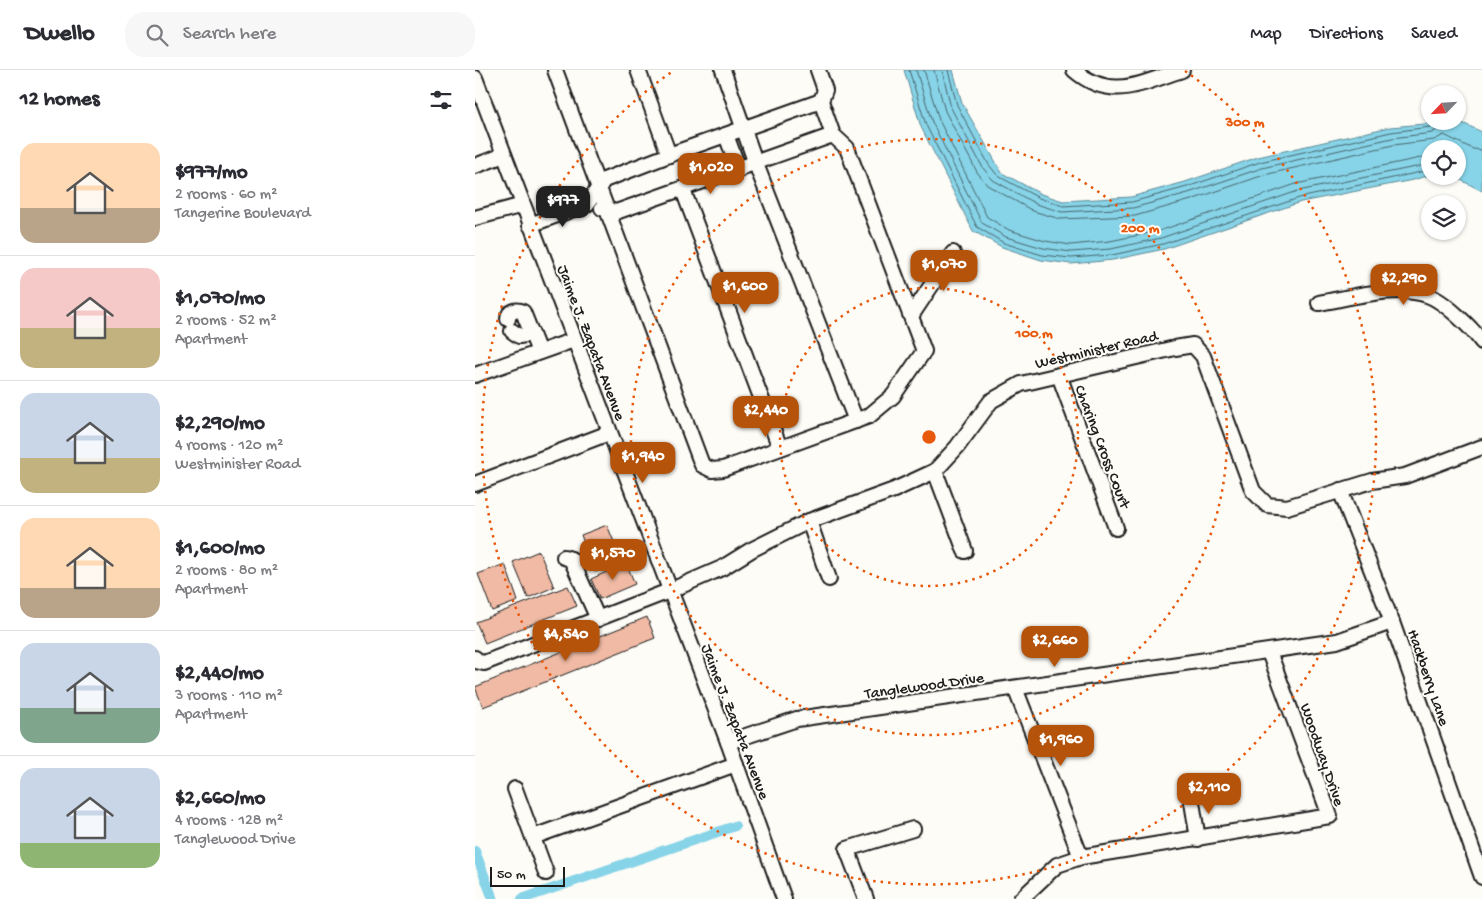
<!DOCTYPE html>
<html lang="en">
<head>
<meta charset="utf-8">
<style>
	body { margin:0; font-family:"Gochi Hand",sans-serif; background:#f7f7f7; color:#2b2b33; height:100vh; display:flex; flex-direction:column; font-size:19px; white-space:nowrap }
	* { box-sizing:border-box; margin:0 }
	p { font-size:16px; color:#7c7c81 }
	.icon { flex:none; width:28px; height:28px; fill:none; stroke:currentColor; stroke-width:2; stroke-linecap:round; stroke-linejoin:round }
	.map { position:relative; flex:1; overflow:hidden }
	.sheet { display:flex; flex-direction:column; background:#fff; width:475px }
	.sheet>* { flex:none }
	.needle { width:32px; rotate:245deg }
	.tools { position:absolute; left:946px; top:15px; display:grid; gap:10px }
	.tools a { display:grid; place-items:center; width:45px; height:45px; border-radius:50%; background:#fff; box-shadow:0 1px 4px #0004; font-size:25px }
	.scale { position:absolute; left:15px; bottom:12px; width:75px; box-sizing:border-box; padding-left:5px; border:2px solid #1c1c1c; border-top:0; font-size:14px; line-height:18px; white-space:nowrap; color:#1c1c1c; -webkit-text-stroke:4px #fdfcf7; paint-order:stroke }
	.price { position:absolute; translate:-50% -42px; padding:0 11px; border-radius:10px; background:#b45309; color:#fff; font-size:16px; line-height:32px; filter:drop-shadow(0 1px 2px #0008) }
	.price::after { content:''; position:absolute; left:50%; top:30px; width:15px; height:11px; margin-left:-8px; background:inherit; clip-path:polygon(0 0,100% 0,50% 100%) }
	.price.current { background:#222; color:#fff }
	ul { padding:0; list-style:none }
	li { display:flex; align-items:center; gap:15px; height:125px; padding:0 20px }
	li+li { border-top:1px solid #e1e1e2 }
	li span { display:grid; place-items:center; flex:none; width:140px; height:100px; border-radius:15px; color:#555 }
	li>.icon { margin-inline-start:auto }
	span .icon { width:60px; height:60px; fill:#fffc; stroke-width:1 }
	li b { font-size:21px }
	h2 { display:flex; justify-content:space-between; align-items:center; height:60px; padding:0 20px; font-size:21px }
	header { display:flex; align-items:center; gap:30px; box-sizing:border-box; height:70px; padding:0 25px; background:#fff; border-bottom:1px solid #e1e1e2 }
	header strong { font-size:24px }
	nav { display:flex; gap:28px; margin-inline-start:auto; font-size:18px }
	.search { width:350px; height:45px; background:#f7f7f7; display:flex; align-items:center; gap:12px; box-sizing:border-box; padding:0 18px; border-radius:20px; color:#7c7c81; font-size:19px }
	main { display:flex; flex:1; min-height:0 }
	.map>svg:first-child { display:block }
	.water { fill:#87d3e7; stroke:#5c8a96 }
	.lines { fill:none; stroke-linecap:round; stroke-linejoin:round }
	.shore { stroke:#47656d; stroke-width:1 }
	.canal { stroke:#87d3e7; stroke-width:10 }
	.building { fill:#f0baa4; stroke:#1c1c1c }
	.minor-casing { stroke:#1c1c1c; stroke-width:18 }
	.minor { stroke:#fdfcf7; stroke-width:14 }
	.ring { fill:none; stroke:#e8590c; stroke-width:2.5; stroke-dasharray:2.5 5 }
	.labels { text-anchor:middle; stroke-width:4; stroke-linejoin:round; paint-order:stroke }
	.street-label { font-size:16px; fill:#1c1c1c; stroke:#fdfcf7 }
	.centre { fill:#e8590c; stroke:#fdfcf7; stroke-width:2.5 }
	.ring-label { font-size:15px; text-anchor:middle; font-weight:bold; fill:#e8590c; stroke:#fdfcf7; stroke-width:4; stroke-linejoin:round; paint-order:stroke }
</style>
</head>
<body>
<header>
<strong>Dwello</strong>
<div class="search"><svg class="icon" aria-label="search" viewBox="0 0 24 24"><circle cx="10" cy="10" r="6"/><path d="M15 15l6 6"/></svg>Search here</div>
<nav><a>Map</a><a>Directions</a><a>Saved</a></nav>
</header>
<main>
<section class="sheet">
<h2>12 homes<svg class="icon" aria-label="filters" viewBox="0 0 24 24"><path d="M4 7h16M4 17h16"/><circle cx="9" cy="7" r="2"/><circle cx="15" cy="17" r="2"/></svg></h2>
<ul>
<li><span style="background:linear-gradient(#ffd9b3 65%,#b9a48a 0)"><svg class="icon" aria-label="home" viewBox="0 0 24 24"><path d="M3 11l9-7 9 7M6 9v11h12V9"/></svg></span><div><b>$977/mo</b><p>2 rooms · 60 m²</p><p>Tangerine Boulevard</p></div></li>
<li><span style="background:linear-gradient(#f6c9c9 60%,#c2b280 0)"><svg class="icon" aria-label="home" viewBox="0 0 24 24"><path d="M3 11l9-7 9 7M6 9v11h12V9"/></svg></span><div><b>$1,070/mo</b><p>2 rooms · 52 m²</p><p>Apartment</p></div></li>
<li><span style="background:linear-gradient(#c9d6e8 65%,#c2b280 0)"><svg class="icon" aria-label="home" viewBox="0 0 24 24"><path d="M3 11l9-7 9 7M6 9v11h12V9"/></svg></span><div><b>$2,290/mo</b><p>4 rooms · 120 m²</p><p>Westminister Road</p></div></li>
<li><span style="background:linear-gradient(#ffd9b3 70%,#b9a48a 0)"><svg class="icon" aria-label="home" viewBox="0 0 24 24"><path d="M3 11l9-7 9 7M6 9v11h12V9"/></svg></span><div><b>$1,600/mo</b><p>2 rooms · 80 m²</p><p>Apartment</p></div></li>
<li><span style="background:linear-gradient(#c9d6e8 65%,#7fa58c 0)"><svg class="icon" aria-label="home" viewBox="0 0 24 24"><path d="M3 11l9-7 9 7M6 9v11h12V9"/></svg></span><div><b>$2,440/mo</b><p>3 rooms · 110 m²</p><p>Apartment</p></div></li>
<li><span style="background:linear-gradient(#c9d6e8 75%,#8fb573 0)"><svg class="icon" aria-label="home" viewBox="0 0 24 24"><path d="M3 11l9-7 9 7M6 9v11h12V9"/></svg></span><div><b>$2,660/mo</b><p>4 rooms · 128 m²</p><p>Tanglewood Drive</p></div></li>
</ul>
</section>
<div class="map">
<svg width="1007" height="829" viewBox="0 0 1007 829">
	<rect width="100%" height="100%" fill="#fdfcf7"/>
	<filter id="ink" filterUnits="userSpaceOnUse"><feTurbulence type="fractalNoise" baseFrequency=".02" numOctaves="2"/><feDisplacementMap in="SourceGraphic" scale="10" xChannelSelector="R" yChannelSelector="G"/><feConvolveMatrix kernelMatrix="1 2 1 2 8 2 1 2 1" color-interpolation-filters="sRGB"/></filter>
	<g filter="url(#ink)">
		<path class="water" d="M 429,0 L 478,0 L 487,33 L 527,103 L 566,124 L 588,131 L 656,127 L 710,112 L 783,87 L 915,57 L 983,51 L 1007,62 L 1007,121 L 978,106 L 982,106 L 982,79 L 955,79 L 955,105 L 938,110 L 826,132 L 689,179 L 638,190 L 596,194 L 566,190 L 527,177 L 498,161 L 446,57 Z"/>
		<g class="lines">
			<g class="shore">
				<path d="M 434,0 L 451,55 L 502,157 L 529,173 L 567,185 L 596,188 L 637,185 L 688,174 L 824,128 L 955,100"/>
				<path d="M 441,0 L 457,52 L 507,153 L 531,167 L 568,178 L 596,182 L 636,179 L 686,168 L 823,121 L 955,94"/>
				<path d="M 449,0 L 464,50 L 512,147 L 534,160 L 570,171 L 596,175 L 635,171 L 684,161 L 821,114 L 955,86"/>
				<path d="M 459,0 L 470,41 L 502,102 L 512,115 L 558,141 L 585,149 L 660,146 L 716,130 L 789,105 L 918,75 L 959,70 L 969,65 L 998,79 L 1007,80"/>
				<path d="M 467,0 L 476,38 L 508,98 L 518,110 L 561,134 L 587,142 L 658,138 L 713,123 L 787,98 L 917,68 L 957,63 L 964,58 L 966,51"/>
				<path d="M 473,0 L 482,35 L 514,95 L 523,106 L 564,128 L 588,136 L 657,132 L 712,117 L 785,92 L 916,62 L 955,57 L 960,51"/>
			</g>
			<g class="canal">
				<path d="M 0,781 L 18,829"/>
				<path d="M 47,829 L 260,756"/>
			</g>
		</g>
		<g class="building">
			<path d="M 132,455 L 147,491 L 120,502 L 106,465 Z"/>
			<path d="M 64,481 L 79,517 L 53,528 L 38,492 Z"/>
			<path d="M 151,493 L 160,514 L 125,529 L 116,509 Z"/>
			<path d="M 30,494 L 43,531 L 17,541 L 3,504 Z"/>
			<path d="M 93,516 L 102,536 L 10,573 L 1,552 Z"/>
			<path d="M 172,547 L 180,568 L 8,637 L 0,617 Z"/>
		</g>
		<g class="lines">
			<g class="minor-casing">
				<g id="minor">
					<path d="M 80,0 L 227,395 L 237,400 L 248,399 L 394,346 L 418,326 L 449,281 L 372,78 L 358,65 L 346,31 L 350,20 L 343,0"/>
					<path d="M 163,0 L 194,85"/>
					<path d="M 248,0 L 281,94 L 381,351"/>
					<path d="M 599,0 C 636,32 666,13 707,0"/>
					<path d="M 0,8 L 253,672 L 309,829"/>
					<path d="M 251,65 L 264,100"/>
					<path d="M 0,96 L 29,85"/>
					<path d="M 208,120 L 305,378"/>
					<path d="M 127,138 L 141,142 L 358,65"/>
					<path d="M 0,148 L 48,135"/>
					<path d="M 55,155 L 112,134 L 129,110 L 194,85 L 346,31"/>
					<path d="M 844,233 C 875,228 922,214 952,225 C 968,230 997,258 1007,272"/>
					<path d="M 436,246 L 478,183"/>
					<path d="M 33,249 C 33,241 42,239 48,242 L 64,282"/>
					<path d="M 37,261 L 44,266 L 57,264"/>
					<path d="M 0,305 L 99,270"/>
					<path d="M 584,305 L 641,458"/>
					<path d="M 460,401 L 490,481"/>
					<path d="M 0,414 L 134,363"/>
					<path d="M 865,420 L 917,552 L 1007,807"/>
					<path d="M 334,451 L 354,509"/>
					<path d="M 89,487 L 96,489 L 123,549"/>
					<path d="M 0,588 L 1,591 L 9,593 L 194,521 L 247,498 L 276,480 L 334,451 L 419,420 L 460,401 L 482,377 L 516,331 L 546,314 L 700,278 L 718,275 L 728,286 L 778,421 L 792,435 L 812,437 L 897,411 L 930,406 L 1007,377"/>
					<path d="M 540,618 L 606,787"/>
					<path d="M 253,672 L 322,649 L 862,571 L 917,552"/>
					<path d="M 40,719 L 71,803"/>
					<path d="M 716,726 L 723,769"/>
					<path d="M 58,767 L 261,694"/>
					<path d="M 391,829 L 372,779 L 438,759"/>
					<path d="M 546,829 L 582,795 L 606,787 L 855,746 L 794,582"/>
				</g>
			</g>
			<use href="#minor" class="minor"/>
		</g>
	</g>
	<g class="ring">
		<circle cx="454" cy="367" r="149"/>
		<circle cx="454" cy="367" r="298"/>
		<path d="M710 1A447 447 0 1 1 198 1"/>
	</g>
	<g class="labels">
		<g class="street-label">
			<text transform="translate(118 272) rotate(69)" y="6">Jaime J. Zapata Avenue</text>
			<text transform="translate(621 278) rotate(-13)" y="6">Westminister Road</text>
			<text transform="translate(629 376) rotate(69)" y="6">Charing Cross Court</text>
			<text transform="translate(955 607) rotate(71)" y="6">Hackberry Lane</text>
			<text transform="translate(449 614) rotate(-8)" y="6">Tanglewood Drive</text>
			<text transform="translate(262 651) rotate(69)" y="6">Jaime J. Zapata Avenue</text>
			<text transform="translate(849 684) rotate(71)" y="6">Woodway Drive</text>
		</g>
	</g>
	<circle cx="454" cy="367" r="8" class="centre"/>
	<g class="ring-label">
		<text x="770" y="56">300 m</text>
		<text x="665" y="162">200 m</text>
		<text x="559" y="267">100 m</text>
	</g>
</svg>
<div class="tools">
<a><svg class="needle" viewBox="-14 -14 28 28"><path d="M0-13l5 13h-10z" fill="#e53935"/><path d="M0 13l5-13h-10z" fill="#7c7c81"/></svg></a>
<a><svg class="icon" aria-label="locate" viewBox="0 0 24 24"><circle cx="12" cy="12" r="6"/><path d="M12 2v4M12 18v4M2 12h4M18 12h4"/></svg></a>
<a><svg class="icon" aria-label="layers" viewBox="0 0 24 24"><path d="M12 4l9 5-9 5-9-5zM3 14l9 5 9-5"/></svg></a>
</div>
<div class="scale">50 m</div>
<b class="price" style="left:236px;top:125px">$1,020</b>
<b class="price current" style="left:88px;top:158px">$977</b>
<b class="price" style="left:469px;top:222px">$1,070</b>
<b class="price" style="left:929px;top:236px">$2,290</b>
<b class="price" style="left:270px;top:244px">$1,600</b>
<b class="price" style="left:291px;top:368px">$2,440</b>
<b class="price" style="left:168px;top:414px">$1,940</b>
<b class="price" style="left:138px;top:511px">$1,570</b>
<b class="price" style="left:91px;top:592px">$4,540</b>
<b class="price" style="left:580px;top:598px">$2,660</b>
<b class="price" style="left:586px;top:697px">$1,960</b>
<b class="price" style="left:734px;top:745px">$2,110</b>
</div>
</main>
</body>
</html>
